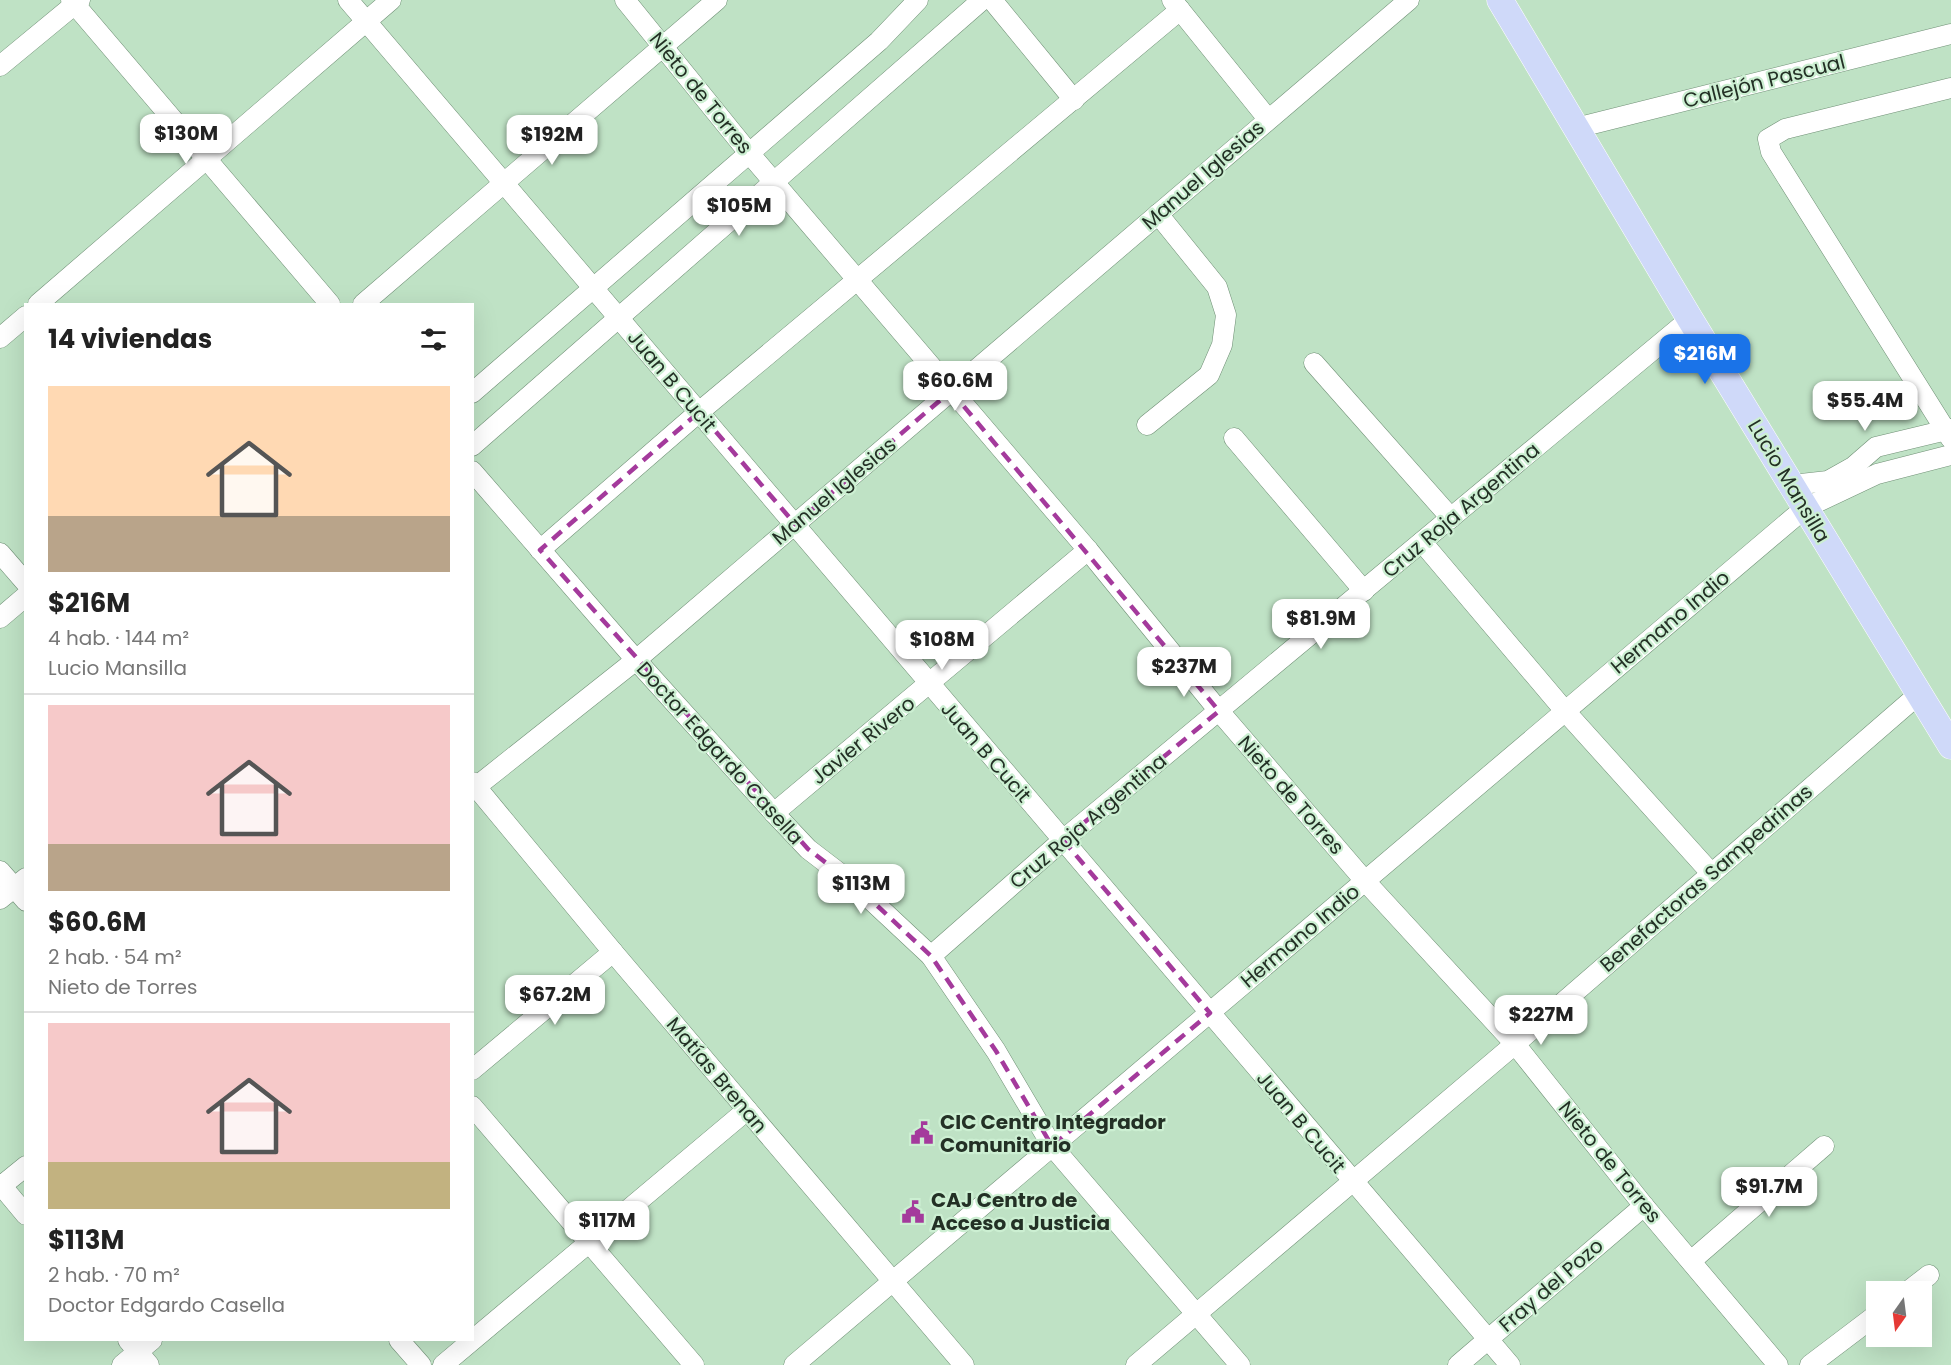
<!DOCTYPE html>
<html lang="es">
<head>
<meta charset="utf-8">
<style>
	body { margin:0; font-family:Poppins,sans-serif; background:#f6f6f6; color:#222; height:100vh; display:flex; flex-direction:column; font-size:22px; white-space:nowrap }
	* { box-sizing:border-box; margin:0 }
	p { font-size:20px; color:#767676 }
	.icon { flex:none; width:33px; height:33px; fill:none; stroke:currentColor; stroke-width:2; stroke-linecap:round; stroke-linejoin:round }
	.map { position:relative; flex:1; overflow:hidden }
	.details { position:absolute; left:24px; top:303px; width:450px; height:1038px; display:flex; flex-direction:column; background:#fff; border-radius:0px; box-shadow:0 6px 24px #0002 }
	.details>* { flex:none }
	.needle { width:39px; rotate:194deg }
	.fabs { position:absolute; left:1866px; top:1281px; display:grid; gap:12px }
	.fabs a { display:grid; place-items:center; width:66px; height:66px; border-radius:0px; background:#fff; box-shadow:0 6px 24px #0002; font-size:30px }
	.price { position:absolute; translate:-50% -51px; padding:0 14px; border-radius:12px; background:#fff; color:#222; font-size:20px; line-height:39px; filter:drop-shadow(0 2px 3px #0008) }
	.price::after { content:''; position:absolute; left:50%; top:36px; width:18px; height:14px; margin-left:-9px; background:inherit; clip-path:polygon(0 0,100% 0,50% 100%) }
	.price.active { background:#1a73e8; color:#fff }
	ul { padding:0; list-style:none }
	li { display:grid; align-content:center; gap:12px; height:318px; padding:0 24px }
	li+li { border-top:2px solid #e0e0e0 }
	li span { display:grid; place-items:center; height:186px; border-radius:0px; color:#555 }
	li>.icon { margin-inline-start:auto }
	span .icon { width:108px; height:108px; fill:#fffc; stroke-width:1 }
	li b { font-size:26px }
	h2 { display:flex; justify-content:space-between; align-items:center; height:72px; padding:0 24px; font-size:26px }
	.map>svg:first-child { display:block }
	.lines { fill:none; stroke-linecap:round; stroke-linejoin:round }
	.minor-casing { stroke:#709076; stroke-width:21 }
	.major-casing { stroke:#fff; stroke-width:27 }
	.minor { stroke:#fff; stroke-width:20 }
	.major { stroke:#cfd9f9; stroke-width:26 }
	.marked { fill:none; stroke:#a43a9c; stroke-width:4.5; stroke-dasharray:12 8; stroke-linejoin:round }
	.labels { text-anchor:middle; stroke-width:4.5; stroke-linejoin:round; paint-order:stroke }
	.street-label { font-size:20px; fill:#233025; stroke:#ccefd2 }
	.poi-label { font-size:20px; font-weight:bold; fill:#233025; stroke:#ccefd2; text-anchor:start }
</style>
</head>
<body>
<div class="map">
<svg width="1951" height="1365" viewBox="0 0 1951 1365">
	<rect width="100%" height="100%" fill="#bfe2c5"/>
	<g class="lines">
		<g class="minor-casing">
			<g id="minor">
				<path d="M 71,0 L 330,304"/>
				<path d="M 348,0 L 1510,1365"/>
				<path d="M 625,0 L 749,153 L 1088,550 L 1219,711 L 1365,881 L 1515,1044 L 1644,1206 L 1778,1365"/>
				<path d="M 992,0 L 1074,100"/>
				<path d="M 1172,0 L 1268,119"/>
				<path d="M 0,66 L 80,0"/>
				<path d="M 1951,88 L 1785,129 L 1768,139 L 1771,152 L 1951,439"/>
				<path d="M 1576,128 L 1951,34"/>
				<path d="M 38,304 L 391,0"/>
				<path d="M 363,304 L 717,0"/>
				<path d="M 0,338 L 26,316"/>
				<path d="M 1314,363 L 1451,518"/>
				<path d="M 472,393 L 879,41 L 918,0"/>
				<path d="M 1147,425 L 1209,375 L 1222,345 L 1226,315 L 1217,287 L 1158,214"/>
				<path d="M 1234,438 L 1364,591"/>
				<path d="M 472,446 L 982,0"/>
				<path d="M 472,471 L 636,660 L 774,813 L 808,849 L 855,885 L 931,956 L 996,1051 L 1052,1146 L 1240,1365"/>
				<path d="M 1792,485 L 1828,481 L 1853,467 L 1876,447 L 1951,429"/>
				<path d="M 1422,542 L 1565,711 L 1711,873"/>
				<path d="M 540,550 L 699,412 L 1180,10"/>
				<path d="M 0,553 L 26,583"/>
				<path d="M 0,618 L 26,596"/>
				<path d="M 472,782 L 613,952 L 964,1365"/>
				<path d="M 472,790 L 636,660 L 1409,0"/>
				<path d="M 774,813 L 1088,550"/>
				<path d="M 0,871 L 26,901"/>
				<path d="M 0,899 L 26,878"/>
				<path d="M 931,956 L 1063,840 L 1690,319"/>
				<path d="M 472,1070 L 613,952"/>
				<path d="M 472,1106 L 694,1365"/>
				<path d="M 0,1184 L 26,1215"/>
				<path d="M 0,1187 L 26,1166"/>
				<path d="M 1691,1261 L 1824,1146"/>
				<path d="M 1907,1292 L 1929,1275"/>
				<path d="M 128,1340 L 149,1365"/>
				<path d="M 399,1340 L 421,1365"/>
				<path d="M 122,1365 L 152,1340"/>
				<path d="M 443,1365 L 747,1110"/>
				<path d="M 794,1365 L 1805,508 L 1877,474 L 1951,455"/>
				<path d="M 1136,1365 L 1515,1044 L 1919,694"/>
				<path d="M 1458,1365 L 1644,1206"/>
				<path d="M 1810,1365 L 1876,1315"/>
			</g>
		</g>
		<g class="major-casing">
			<path id="major" d="M 1500,0 L 1690,319 L 1951,746"/>
		</g>
		<use href="#minor" class="minor"/>
		<use href="#major" class="major"/>
	</g>
	<path class="marked" d="M 951,391 L 1219,711 L 1063,840 L 1210,1013 L 1052,1146 L 996,1051 L 931,956 L 855,885 L 808,849 L 540,550 L 699,412 L 795,524 Z"/>
	<defs>
		<g id="civic-bare" transform="scale(1.8)"><path d="M-.6-6.5H3V-4.5H.6V-3L4-1V1h2V6H-6V1h2V-1L-.6-3ZM-1.2 2.5V6h2.4V2.5Z" fill="#a43a9c" stroke="#ccefd2" stroke-width="2.5" paint-order="stroke"/></g>
	</defs>
	<g fill-rule="evenodd">
		<use href="#civic-bare" x="922" y="1133"/>
		<use href="#civic-bare" x="913" y="1212"/>
	</g>
	<g class="labels">
		<g class="street-label">
			<text transform="translate(1764 81) rotate(-14)" y="7">Callejón Pascual</text>
			<text transform="translate(701 93) rotate(51)" y="7">Nieto de Torres</text>
			<text transform="translate(1203 175) rotate(-41)" y="7">Manuel Iglesias</text>
			<text transform="translate(672 381) rotate(50)" y="7">Juan B Cucit</text>
			<text transform="translate(1789 481) rotate(59)" y="7">Lucio Mansilla</text>
			<text transform="translate(834 491) rotate(-40)" y="7">Manuel Iglesias</text>
			<text transform="translate(1461 510) rotate(-40)" y="7">Cruz Roja Argentina</text>
			<text transform="translate(1670 622) rotate(-40)" y="7">Hermano Indio</text>
			<text transform="translate(863 740) rotate(-39)" y="7">Javier Rivero</text>
			<text transform="translate(986 752) rotate(49)" y="7">Juan B Cucit</text>
			<text transform="translate(720 753) rotate(48)" y="7">Doctor Edgardo Casella</text>
			<text transform="translate(1291 795) rotate(49)" y="7">Nieto de Torres</text>
			<text transform="translate(1088 821) rotate(-40)" y="7">Cruz Roja Argentina</text>
			<text transform="translate(1706 878) rotate(-41)" y="7">Benefactoras Sampedrinas</text>
			<text transform="translate(1300 936) rotate(-40)" y="7">Hermano Indio</text>
			<text transform="translate(717 1075) rotate(50)" y="7">Matías Brenan</text>
			<text transform="translate(1301 1122) rotate(50)" y="7">Juan B Cucit</text>
			<text transform="translate(1610 1162) rotate(51)" y="7">Nieto de Torres</text>
			<text transform="translate(1551 1285) rotate(-41)" y="7">Fray del Pozo</text>
		</g>
		<g class="poi-label">
			<text x="940" y="1129">CIC Centro Integrador<tspan x="940" dy="23">Comunitario</tspan></text>
			<text x="931" y="1207">CAJ Centro de<tspan x="931" dy="23">Acceso a Justicia</tspan></text>
		</g>
	</g>
</svg>
<div class="fabs">
<a><svg class="needle" viewBox="-14 -14 28 28"><path d="M0-13l5 13h-10z" fill="#e53935"/><path d="M0 13l5-13h-10z" fill="#767676"/></svg></a>
</div>
<b class="price" style="left:186px;top:165px">$130M</b>
<b class="price" style="left:552px;top:166px">$192M</b>
<b class="price" style="left:739px;top:237px">$105M</b>
<b class="price active" style="left:1705px;top:385px">$216M</b>
<b class="price" style="left:955px;top:412px">$60.6M</b>
<b class="price" style="left:1865px;top:432px">$55.4M</b>
<b class="price" style="left:1321px;top:650px">$81.9M</b>
<b class="price" style="left:942px;top:671px">$108M</b>
<b class="price" style="left:1184px;top:698px">$237M</b>
<b class="price" style="left:861px;top:915px">$113M</b>
<b class="price" style="left:555px;top:1026px">$67.2M</b>
<b class="price" style="left:1541px;top:1046px">$227M</b>
<b class="price" style="left:1769px;top:1218px">$91.7M</b>
<b class="price" style="left:607px;top:1252px">$117M</b>
<section class="details">
<h2>14 viviendas<svg class="icon" aria-label="filters" viewBox="0 0 24 24"><path d="M4 7h16M4 17h16"/><circle cx="9" cy="7" r="2"/><circle cx="15" cy="17" r="2"/></svg></h2>
<ul>
<li><span style="background:linear-gradient(#ffd9b3 70%,#b9a48a 0)"><svg class="icon" aria-label="home" viewBox="0 0 24 24"><path d="M3 11l9-7 9 7M6 9v11h12V9"/></svg></span><div><b>$216M</b><p>4 hab. · 144 m²</p><p>Lucio Mansilla</p></div></li>
<li><span style="background:linear-gradient(#f6c9c9 75%,#b9a48a 0)"><svg class="icon" aria-label="home" viewBox="0 0 24 24"><path d="M3 11l9-7 9 7M6 9v11h12V9"/></svg></span><div><b>$60.6M</b><p>2 hab. · 54 m²</p><p>Nieto de Torres</p></div></li>
<li><span style="background:linear-gradient(#f6c9c9 75%,#c2b280 0)"><svg class="icon" aria-label="home" viewBox="0 0 24 24"><path d="M3 11l9-7 9 7M6 9v11h12V9"/></svg></span><div><b>$113M</b><p>2 hab. · 70 m²</p><p>Doctor Edgardo Casella</p></div></li>
</ul>
</section>
</div>
</body>
</html>
